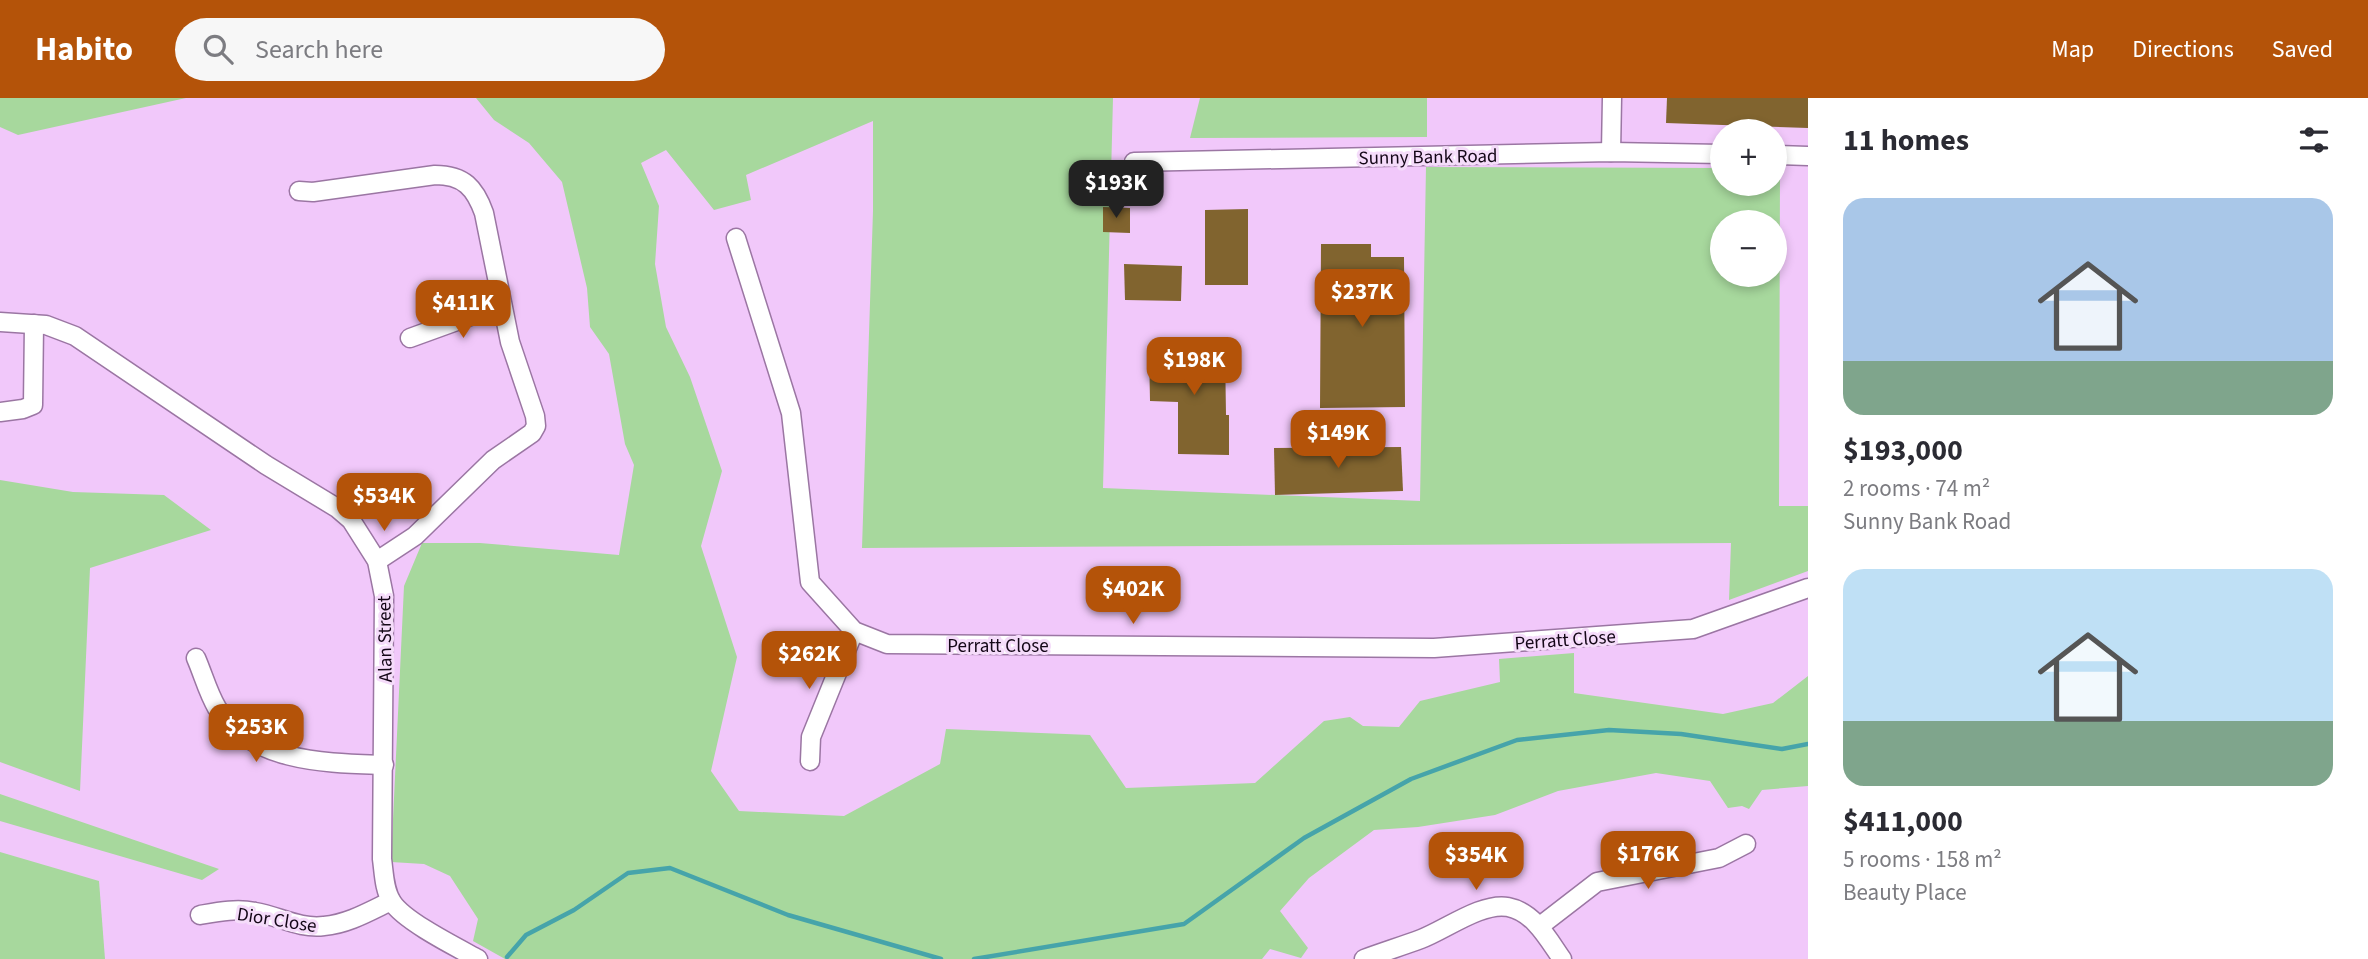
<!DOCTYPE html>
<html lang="en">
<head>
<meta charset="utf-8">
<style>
	body { margin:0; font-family:"Source Sans 3",sans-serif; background:#f7f7f7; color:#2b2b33; height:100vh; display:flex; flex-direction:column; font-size:26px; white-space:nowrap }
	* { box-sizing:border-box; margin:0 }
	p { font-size:23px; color:#7c7c81 }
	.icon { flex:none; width:38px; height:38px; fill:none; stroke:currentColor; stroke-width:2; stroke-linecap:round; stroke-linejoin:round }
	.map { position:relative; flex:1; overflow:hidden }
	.panel { display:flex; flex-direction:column; background:#fff; width:560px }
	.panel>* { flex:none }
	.fabs { position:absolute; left:1710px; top:21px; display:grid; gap:14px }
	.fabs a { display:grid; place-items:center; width:77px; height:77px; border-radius:50%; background:#fff; box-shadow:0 4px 10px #0003; font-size:35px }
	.price { position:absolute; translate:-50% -60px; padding:0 16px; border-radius:14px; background:#b45309; color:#fff; font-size:23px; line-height:46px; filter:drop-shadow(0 2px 4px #0008) }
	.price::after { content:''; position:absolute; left:50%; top:42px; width:21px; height:16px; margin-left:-10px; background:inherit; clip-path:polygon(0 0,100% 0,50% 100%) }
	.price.current { background:#222; color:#fff }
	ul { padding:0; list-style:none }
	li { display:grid; align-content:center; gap:14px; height:371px; padding:0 35px }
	li span { display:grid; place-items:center; height:217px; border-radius:21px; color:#555 }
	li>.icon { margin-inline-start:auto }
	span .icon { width:126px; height:126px; fill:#fffc; stroke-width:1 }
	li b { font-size:30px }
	h2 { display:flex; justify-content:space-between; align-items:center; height:84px; padding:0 35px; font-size:30px }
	header { display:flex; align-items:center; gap:42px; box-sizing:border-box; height:98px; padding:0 35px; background:#b45309; color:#fff }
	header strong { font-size:33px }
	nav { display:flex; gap:38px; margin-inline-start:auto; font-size:24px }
	.search { width:490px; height:63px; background:#f7f7f7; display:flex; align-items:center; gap:18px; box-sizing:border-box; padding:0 24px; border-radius:38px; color:#7c7c81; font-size:26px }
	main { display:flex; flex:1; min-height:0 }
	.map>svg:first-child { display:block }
	.green { fill:#a7d89d; fill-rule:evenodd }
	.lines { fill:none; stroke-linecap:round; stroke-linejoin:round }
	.stream { stroke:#46a4aa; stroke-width:4.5 }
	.building { fill:#81642f }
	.minor-casing { stroke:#9b76a3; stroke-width:21 }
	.minor { stroke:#fff; stroke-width:18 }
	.labels { text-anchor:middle; stroke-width:6; stroke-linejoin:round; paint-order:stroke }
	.street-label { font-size:19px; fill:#140717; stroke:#f5dcfa }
</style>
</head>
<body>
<header>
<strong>Habito</strong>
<div class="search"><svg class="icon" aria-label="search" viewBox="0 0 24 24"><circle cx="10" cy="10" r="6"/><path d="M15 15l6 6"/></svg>Search here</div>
<nav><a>Map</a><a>Directions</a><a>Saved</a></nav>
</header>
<main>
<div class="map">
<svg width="1808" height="861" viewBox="0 0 1808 861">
	<rect width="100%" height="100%" fill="#f1c8fa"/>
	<g class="green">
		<path d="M 0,0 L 186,0 L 18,37 L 0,29 Z"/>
		<path d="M 476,0 L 1113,0 L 1103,390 L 1420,403 L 1426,69 L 1722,70 L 1722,86 L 1774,86 L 1775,71 L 1780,71 L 1779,408 L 1808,408 L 1808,473 L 1729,502 L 1731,445 L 862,450 L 873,113 L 873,23 L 746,77 L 751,102 L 714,112 L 666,52 L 641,65 L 659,108 L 655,166 L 666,229 L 690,279 L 722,373 L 701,448 L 737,559 L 711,673 L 739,713 L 844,718 L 940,666 L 946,631 L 1090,637 L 1126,690 L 1255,685 L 1324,623 L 1350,619 L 1363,628 L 1399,629 L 1420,603 L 1500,584 L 1499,561 L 1574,555 L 1574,595 L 1723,616 L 1773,605 L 1808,578 L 1808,688 L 1762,692 L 1749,711 L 1742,708 L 1728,710 L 1710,683 L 1656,675 L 1558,693 L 1495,717 L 1418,729 L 1374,732 L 1309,780 L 1280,813 L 1308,850 L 1301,860 L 1270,851 L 1262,861 L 505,861 L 473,843 L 478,821 L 450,778 L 424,766 L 391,764 L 404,488 L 422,445 L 480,445 L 619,457 L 634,367 L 625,346 L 609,256 L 590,229 L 587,190 L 562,84 L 529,45 L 494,22 ZM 1722,124 L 1774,124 L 1774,177 L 1722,177 Z"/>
		<path d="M 1200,0 L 1427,0 L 1427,39 L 1190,40 Z"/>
		<path d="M 0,382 L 73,394 L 164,397 L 211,432 L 90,470 L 80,693 L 0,664 Z"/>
		<path d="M 0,696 L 219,771 L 202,782 L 0,723 Z"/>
		<path d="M 0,754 L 99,783 L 105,861 L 0,861 Z"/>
	</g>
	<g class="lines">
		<g class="stream">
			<path d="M 507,859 L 526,837 L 574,812 L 628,775 L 670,770 L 788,817 L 941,861"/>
			<path d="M 974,861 L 1184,826 L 1304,740 L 1411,681 L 1517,642 L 1609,632 L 1681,636 L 1782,651 L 1808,646"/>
		</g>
	</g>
	<g class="building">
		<path d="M 1667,0 L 1808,0 L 1808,30 L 1666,25 Z"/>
		<path d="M 1103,109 L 1130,110 L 1130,135 L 1103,134 Z"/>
		<path d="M 1248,111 L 1248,187 L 1205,187 L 1205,112 Z"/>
		<path d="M 1321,146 L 1371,146 L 1371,159 L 1404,159 L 1405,309 L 1320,310 Z"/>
		<path d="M 1124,166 L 1182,168 L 1181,203 L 1125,202 Z"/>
		<path d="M 1149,252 L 1225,253 L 1226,317 L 1229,317 L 1229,357 L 1178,356 L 1178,304 L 1150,303 Z"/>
		<path d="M 1401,349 L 1403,393 L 1275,397 L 1274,350 Z"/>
	</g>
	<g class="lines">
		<g class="minor-casing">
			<g id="minor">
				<path d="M 1611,54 L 1612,0"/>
				<path d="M 1774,57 L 1808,58"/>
				<path d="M 1134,64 L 1611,54 L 1722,56"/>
				<path d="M 299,93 L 313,94 L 435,77 C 464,77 475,90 484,115 L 510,244 L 535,318 L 536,328 L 532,335 L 493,362 L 415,438 L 377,463"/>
				<path d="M 736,140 L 791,315 L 810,484 L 854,533 L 887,546 L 1434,550 L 1693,531 L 1808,490"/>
				<path d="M 0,224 L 46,227 L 75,238 L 266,367 L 337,410 L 351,422 L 377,463 L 384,498 L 382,761 C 384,775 384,792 392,804 C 404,823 456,849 478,861"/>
				<path d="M 410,240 L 501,207"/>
				<path d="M 0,314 L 23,311 L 33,307 L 34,226"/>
				<path d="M 196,560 C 203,576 208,595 217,610 C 253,665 326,665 384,667"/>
				<path d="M 810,663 L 811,639 L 854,533"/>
				<path d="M 200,817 C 217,814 237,810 255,814 C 279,818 299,831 324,828 C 348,826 370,813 391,803"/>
				<path d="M 1540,828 L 1597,784 L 1719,760 L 1746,746"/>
				<path d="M 1364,861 C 1383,854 1402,848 1421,841 C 1445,832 1482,804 1508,809 C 1534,814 1548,841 1562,861"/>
			</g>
		</g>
		<use href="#minor" class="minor"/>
	</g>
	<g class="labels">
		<g class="street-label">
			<text transform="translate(1428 58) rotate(-1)" y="7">Sunny Bank Road</text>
			<text transform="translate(384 541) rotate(-91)" y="7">Alan Street</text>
			<text transform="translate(1565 541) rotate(-4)" y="7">Perratt Close</text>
			<text x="998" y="554">Perratt Close</text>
			<text transform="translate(277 821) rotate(9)" y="7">Dior Close</text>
		</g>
	</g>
</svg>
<div class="fabs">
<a>+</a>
<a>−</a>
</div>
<b class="price current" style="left:1116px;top:122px">$193K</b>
<b class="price" style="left:1362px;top:231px">$237K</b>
<b class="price" style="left:463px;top:242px">$411K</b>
<b class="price" style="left:1194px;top:299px">$198K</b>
<b class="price" style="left:1338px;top:372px">$149K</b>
<b class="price" style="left:384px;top:435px">$534K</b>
<b class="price" style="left:1133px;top:528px">$402K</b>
<b class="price" style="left:809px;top:593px">$262K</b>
<b class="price" style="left:256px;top:666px">$253K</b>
<b class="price" style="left:1648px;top:793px">$176K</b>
<b class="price" style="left:1476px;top:794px">$354K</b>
</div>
<section class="panel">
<h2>11 homes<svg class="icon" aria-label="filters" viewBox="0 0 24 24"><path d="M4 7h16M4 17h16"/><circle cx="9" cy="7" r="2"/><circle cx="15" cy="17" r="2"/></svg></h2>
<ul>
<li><span style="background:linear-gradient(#a9c7e8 75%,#7fa58c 0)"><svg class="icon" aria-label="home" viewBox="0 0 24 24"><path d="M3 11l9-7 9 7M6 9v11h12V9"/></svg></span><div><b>$193,000</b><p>2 rooms · 74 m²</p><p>Sunny Bank Road</p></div></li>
<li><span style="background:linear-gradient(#bfe0f5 70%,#7fa58c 0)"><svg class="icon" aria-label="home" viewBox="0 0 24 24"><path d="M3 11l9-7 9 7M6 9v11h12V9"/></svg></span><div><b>$411,000</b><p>5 rooms · 158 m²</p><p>Beauty Place</p></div></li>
</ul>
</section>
</main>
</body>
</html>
